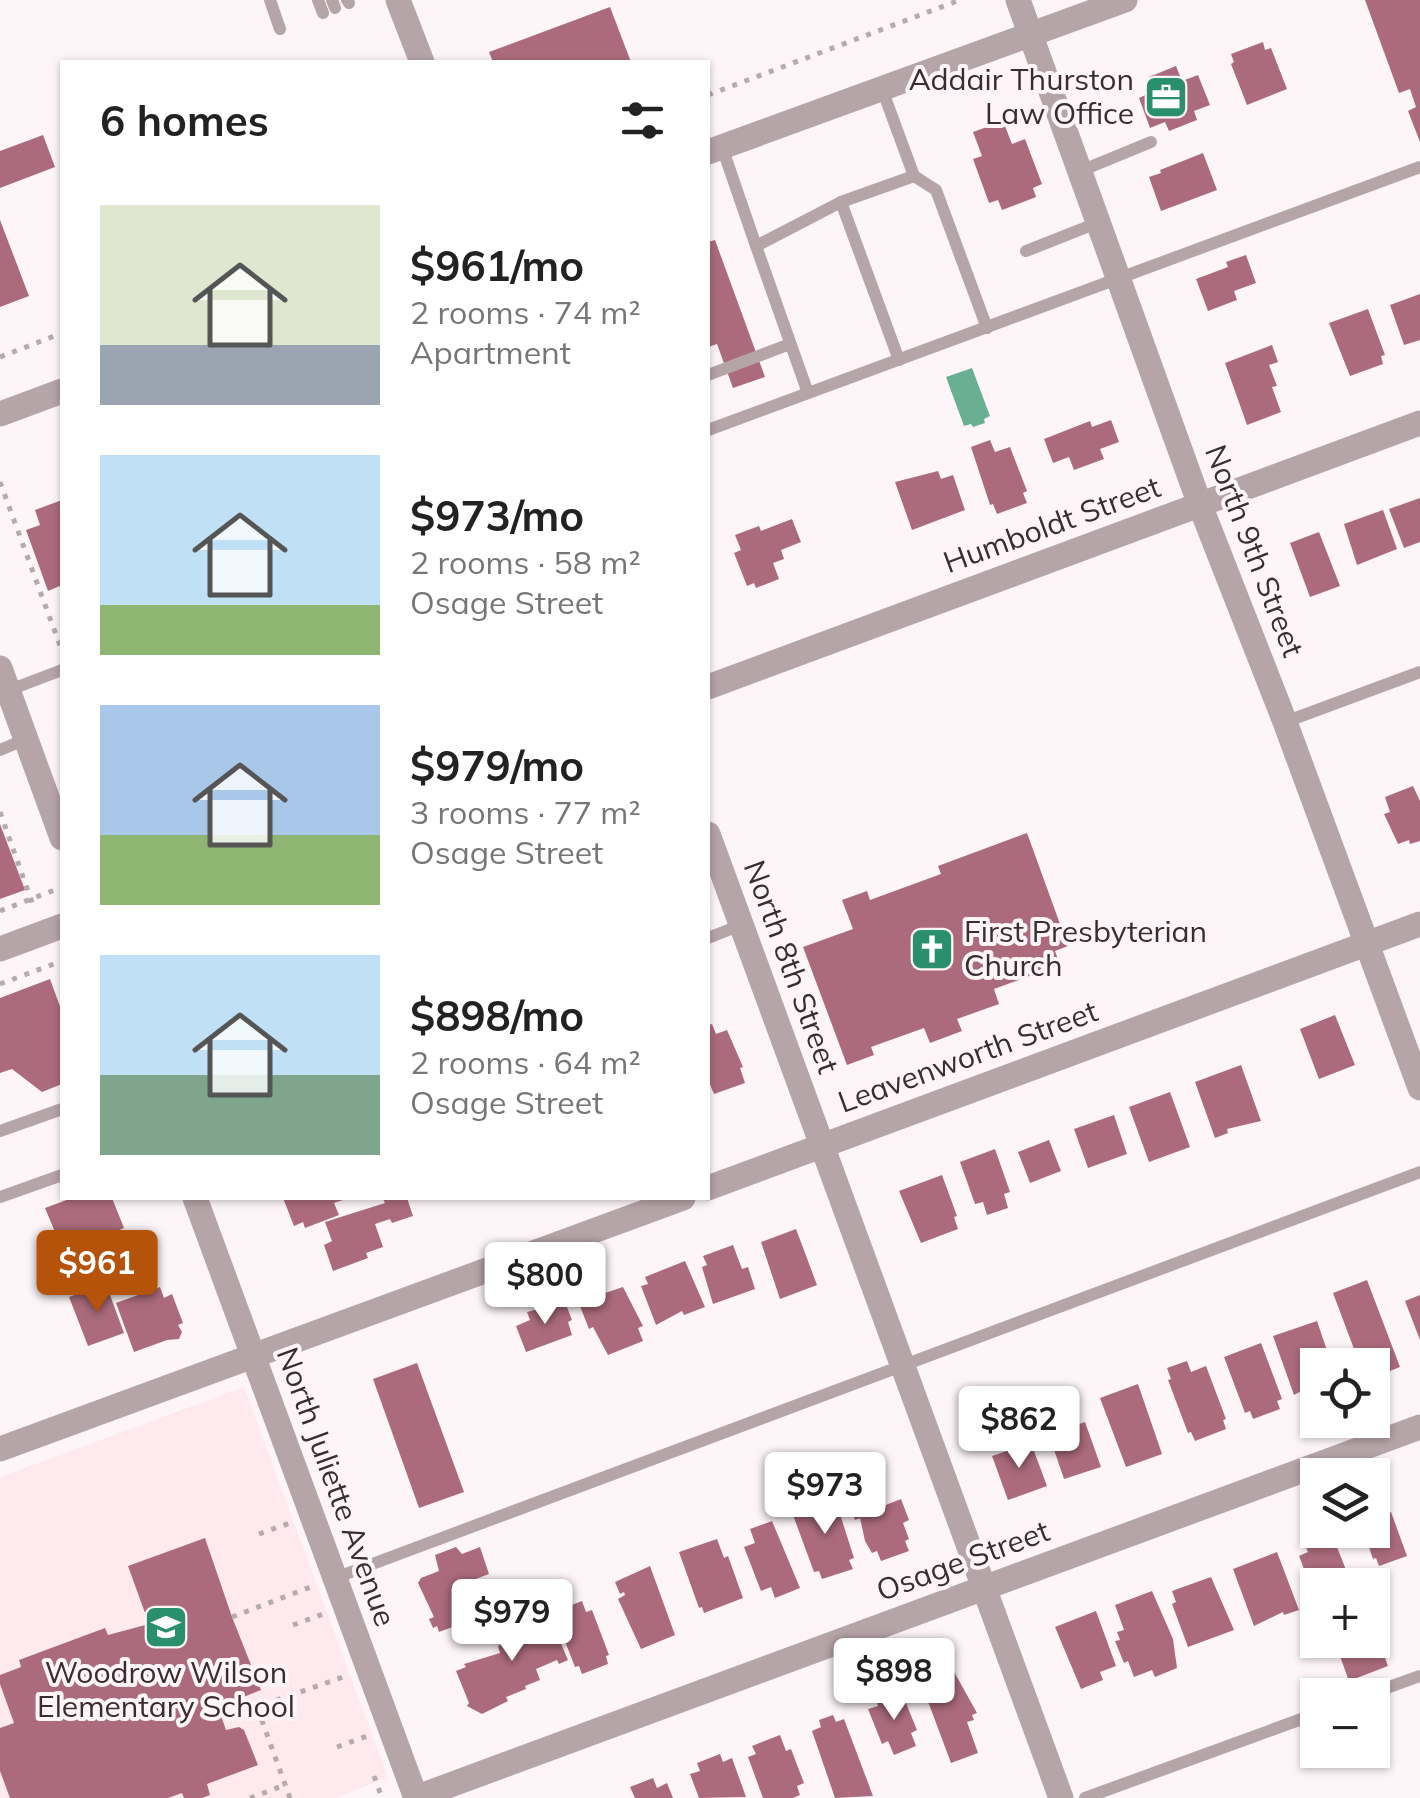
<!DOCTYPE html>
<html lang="en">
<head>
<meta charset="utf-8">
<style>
	body { margin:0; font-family:Mulish,sans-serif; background:#f2f2f2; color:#222; height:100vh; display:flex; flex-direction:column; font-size:38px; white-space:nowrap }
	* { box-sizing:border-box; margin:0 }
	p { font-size:32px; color:#767676 }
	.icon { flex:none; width:55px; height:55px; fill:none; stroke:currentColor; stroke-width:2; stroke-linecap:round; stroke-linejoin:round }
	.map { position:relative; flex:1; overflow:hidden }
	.drawer { position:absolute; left:60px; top:60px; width:650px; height:1140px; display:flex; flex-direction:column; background:#fff; border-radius:0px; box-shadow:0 2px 8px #0004 }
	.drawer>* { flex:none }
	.tools { position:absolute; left:1300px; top:1348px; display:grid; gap:20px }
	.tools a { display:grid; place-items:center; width:90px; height:90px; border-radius:0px; background:#fff; box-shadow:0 2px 8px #0004; font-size:50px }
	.price { position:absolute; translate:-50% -85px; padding:0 22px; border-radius:10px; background:#fff; color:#222; font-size:32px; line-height:65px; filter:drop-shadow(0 2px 5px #0008) }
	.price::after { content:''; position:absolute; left:50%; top:60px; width:30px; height:22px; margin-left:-15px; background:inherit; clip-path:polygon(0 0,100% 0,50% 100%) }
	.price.active { background:#b45309; color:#fff }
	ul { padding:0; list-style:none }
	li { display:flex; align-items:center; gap:30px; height:250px; padding:0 40px }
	li span { display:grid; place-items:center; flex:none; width:280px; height:200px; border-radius:0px; color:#555 }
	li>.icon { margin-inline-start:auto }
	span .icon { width:120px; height:120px; fill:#fffc; stroke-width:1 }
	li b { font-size:42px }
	h2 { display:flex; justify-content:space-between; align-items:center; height:120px; padding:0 40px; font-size:42px }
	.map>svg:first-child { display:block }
	.built { fill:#feeaee }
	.water { fill:#69b092 }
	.building { fill:#ab6b7c }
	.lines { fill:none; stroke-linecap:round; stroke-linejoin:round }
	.path { stroke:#b5abad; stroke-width:5; stroke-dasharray:5 8; stroke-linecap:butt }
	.service { stroke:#b5a4a8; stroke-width:12 }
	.minor { stroke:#b5a4a8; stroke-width:25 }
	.tertiary { stroke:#b5a4a8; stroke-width:25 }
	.labels { text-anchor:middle; stroke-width:8; stroke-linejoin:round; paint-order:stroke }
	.poi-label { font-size:30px; fill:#3b2c2f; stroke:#fdf5f7; text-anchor:end }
	.street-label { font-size:30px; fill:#3b2c2f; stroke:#fdf5f7 }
</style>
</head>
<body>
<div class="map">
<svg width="1420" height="1798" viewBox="0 0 1420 1798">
	<rect width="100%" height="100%" fill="#fdf5f7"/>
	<path class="built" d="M 244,1387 L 388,1778 L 334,1798 L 0,1798 L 0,1477 Z"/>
	<path class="water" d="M 972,368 L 990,416 L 984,419 L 985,423 L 973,427 L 971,424 L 964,426 L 946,377 Z"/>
	<g class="building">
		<path d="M 1365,0 L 1420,0 L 1420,142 L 1408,111 L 1416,107 L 1410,89 L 1399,93 Z"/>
		<path d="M 610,7 L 631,62 L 493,62 L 489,52 Z"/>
		<path d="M 1263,42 L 1265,50 L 1271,48 L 1287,89 L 1247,105 L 1231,64 L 1234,62 L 1231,54 Z"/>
		<path d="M 1176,66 L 1182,81 L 1198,75 L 1210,105 L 1194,111 L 1197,120 L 1169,131 L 1165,122 L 1150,128 L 1139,98 L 1154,91 L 1149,77 Z"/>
		<path d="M 1003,121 L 1012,144 L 1025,139 L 1042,184 L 1033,188 L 1036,197 L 1002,210 L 998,200 L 989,203 L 973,159 L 982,156 L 973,132 Z"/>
		<path d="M 43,135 L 55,167 L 0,188 L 0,151 Z"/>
		<path d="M 1203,153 L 1217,190 L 1161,211 L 1149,177 L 1161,173 L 1160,170 Z"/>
		<path d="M 0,220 L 29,296 L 0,307 Z"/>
		<path d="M 715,240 L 765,377 L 733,388 L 717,344 L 708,347 L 708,242 Z"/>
		<path d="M 1246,255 L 1256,283 L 1234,291 L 1237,300 L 1208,311 L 1196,279 L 1228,267 L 1226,262 Z"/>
		<path d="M 1420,294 L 1420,340 L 1404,345 L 1390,305 Z"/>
		<path d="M 1368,309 L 1385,355 L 1381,356 L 1383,364 L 1350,376 L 1329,323 Z"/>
		<path d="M 1272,345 L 1278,362 L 1269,365 L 1277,386 L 1272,387 L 1281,412 L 1247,425 L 1225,363 Z"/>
		<path d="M 1111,420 L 1119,442 L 1100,449 L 1104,459 L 1074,470 L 1069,457 L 1053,463 L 1044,439 L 1090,421 L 1092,427 Z"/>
		<path d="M 990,440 L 995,452 L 1010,447 L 1027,491 L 1023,493 L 1027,503 L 997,514 L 993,504 L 990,505 L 971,447 Z"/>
		<path d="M 938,471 L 941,479 L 953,475 L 965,510 L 912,530 L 895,482 Z"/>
		<path d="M 1420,498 L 1420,542 L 1404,548 L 1389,509 Z"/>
		<path d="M 62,500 L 62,585 L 48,591 L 26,530 L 40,525 L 35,510 Z"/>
		<path d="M 1383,510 L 1397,549 L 1357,565 L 1344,524 Z"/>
		<path d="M 792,519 L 801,542 L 781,550 L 784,559 L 773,563 L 779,579 L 756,588 L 754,583 L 747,586 L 734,553 L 741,550 L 735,535 L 759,526 L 761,531 Z"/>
		<path d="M 1319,532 L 1340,586 L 1310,597 L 1290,543 Z"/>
		<path d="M 1413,786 L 1420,801 L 1420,841 L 1410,844 L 1409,840 L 1398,844 L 1384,814 L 1390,812 L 1385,797 Z"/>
		<path d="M 0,824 L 25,890 L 0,899 Z"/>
		<path d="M 1027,833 L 1068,946 L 1055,951 L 1060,965 L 994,989 L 999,1004 L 957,1019 L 962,1031 L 930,1043 L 924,1028 L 871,1047 L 874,1055 L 847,1065 L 803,947 L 853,929 L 842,900 L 867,891 L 870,900 L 941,874 L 938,866 Z"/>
		<path d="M 50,979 L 62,1012 L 62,1084 L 42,1092 L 12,1069 L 0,1073 L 0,998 Z"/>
		<path d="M 1335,1015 L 1355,1065 L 1319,1079 L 1300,1029 Z"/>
		<path d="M 712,1024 L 716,1034 L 727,1030 L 743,1067 L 740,1068 L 745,1083 L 714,1094 L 708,1080 L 708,1025 Z"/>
		<path d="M 1241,1065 L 1261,1121 L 1227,1129 L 1228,1133 L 1215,1138 L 1195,1082 Z"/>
		<path d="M 1170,1092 L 1190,1147 L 1149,1162 L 1129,1107 Z"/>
		<path d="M 1114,1115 L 1127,1154 L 1088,1168 L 1074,1129 Z"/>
		<path d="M 1049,1140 L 1061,1171 L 1030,1183 L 1018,1152 Z"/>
		<path d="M 995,1149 L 1010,1192 L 1004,1194 L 1008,1208 L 987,1215 L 983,1202 L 975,1204 L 960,1162 Z"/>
		<path d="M 942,1175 L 957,1216 L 954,1217 L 958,1229 L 921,1243 L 899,1191 Z"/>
		<path d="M 72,1198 L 112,1198 L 124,1228 L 76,1248 L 77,1253 L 72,1255 L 69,1248 L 55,1253 L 48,1235 L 55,1232 L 45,1208 Z"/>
		<path d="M 283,1198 L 349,1198 L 334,1203 L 339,1215 L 305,1228 L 303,1222 L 294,1226 Z"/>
		<path d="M 387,1198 L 407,1198 L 413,1216 L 392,1223 L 390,1219 L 375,1224 L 383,1247 L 366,1253 L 368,1258 L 333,1271 L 324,1245 L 332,1241 L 325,1222 L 385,1203 L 383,1199 Z"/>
		<path d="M 796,1229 L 817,1285 L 780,1299 L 761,1242 Z"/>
		<path d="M 733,1245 L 742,1269 L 748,1267 L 755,1289 L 713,1304 L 702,1267 L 707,1265 L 703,1256 Z"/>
		<path d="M 685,1261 L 705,1307 L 684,1315 L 682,1311 L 656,1325 L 641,1286 L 648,1284 L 645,1277 Z"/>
		<path d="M 1367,1280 L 1400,1367 L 1372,1378 L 1372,1365 L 1360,1365 L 1333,1293 Z"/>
		<path d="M 106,1284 L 124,1333 L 88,1346 L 69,1297 Z"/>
		<path d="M 602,1285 L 605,1293 L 623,1287 L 643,1326 L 638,1328 L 643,1341 L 608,1355 L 593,1327 L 589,1329 L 576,1296 Z"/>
		<path d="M 160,1287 L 164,1298 L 172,1294 L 183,1323 L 178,1325 L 182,1332 L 179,1339 L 167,1340 L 134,1352 L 116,1303 Z"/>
		<path d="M 1420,1295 L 1420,1340 L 1405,1301 Z"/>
		<path d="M 565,1302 L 572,1320 L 568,1322 L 572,1335 L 526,1352 L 516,1326 L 530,1320 L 527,1312 Z"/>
		<path d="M 1317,1321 L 1332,1365 L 1318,1365 L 1318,1382 L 1294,1395 L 1273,1336 Z"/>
		<path d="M 1261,1343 L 1282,1399 L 1277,1401 L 1280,1409 L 1253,1419 L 1250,1411 L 1245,1413 L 1224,1357 Z"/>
		<path d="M 1187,1361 L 1191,1372 L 1206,1366 L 1226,1419 L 1223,1420 L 1226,1429 L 1195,1441 L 1191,1432 L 1188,1433 L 1168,1380 L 1171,1379 L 1167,1368 Z"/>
		<path d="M 417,1363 L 464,1492 L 419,1508 L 373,1379 Z"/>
		<path d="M 1138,1384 L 1162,1454 L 1126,1467 L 1100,1398 Z"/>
		<path d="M 1085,1422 L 1101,1467 L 1064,1479 L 1049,1435 Z"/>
		<path d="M 1031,1443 L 1047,1486 L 1008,1500 L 992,1456 Z"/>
		<path d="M 831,1486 L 854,1558 L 849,1560 L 853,1569 L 822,1579 L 819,1571 L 814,1572 L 793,1515 L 821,1505 L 817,1492 Z"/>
		<path d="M 870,1490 L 878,1508 L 901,1499 L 909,1520 L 903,1523 L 909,1539 L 905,1541 L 909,1551 L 881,1561 L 877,1551 L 872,1553 L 865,1541 L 860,1518 L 855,1520 L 847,1499 Z"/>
		<path d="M 1391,1512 L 1407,1556 L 1379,1566 L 1376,1558 L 1373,1559 L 1363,1530 L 1372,1530 L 1372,1518 Z"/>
		<path d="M 772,1521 L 800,1588 L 775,1598 L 771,1587 L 761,1591 L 744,1547 L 755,1543 L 750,1529 Z"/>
		<path d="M 1326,1536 L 1329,1544 L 1335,1542 L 1352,1585 L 1318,1585 L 1317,1602 L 1299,1556 L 1308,1552 L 1305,1545 Z"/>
		<path d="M 205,1538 L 232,1617 L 261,1690 L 218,1707 L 226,1730 L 239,1727 L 244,1730 L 258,1765 L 207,1784 L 210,1795 L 202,1798 L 184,1798 L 182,1793 L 168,1798 L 10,1798 L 0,1771 L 0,1728 L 14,1723 L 0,1684 L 0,1675 L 21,1667 L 19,1660 L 105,1628 L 108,1635 L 149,1624 L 128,1566 Z"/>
		<path d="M 717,1539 L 724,1558 L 728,1556 L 743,1598 L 704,1613 L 702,1607 L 699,1608 L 679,1552 Z"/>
		<path d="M 456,1547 L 462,1554 L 480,1547 L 489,1574 L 457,1586 L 462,1599 L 468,1597 L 471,1604 L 476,1602 L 479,1610 L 474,1612 L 477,1618 L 439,1632 L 437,1626 L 433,1628 L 429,1619 L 434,1617 L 418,1583 L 421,1578 L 439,1571 L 435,1555 Z"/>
		<path d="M 1277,1552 L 1299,1610 L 1284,1615 L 1283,1612 L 1254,1626 L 1233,1569 Z"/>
		<path d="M 650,1566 L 675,1635 L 641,1649 L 618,1599 L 625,1595 L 624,1592 L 620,1594 L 615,1582 Z"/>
		<path d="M 1211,1577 L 1234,1630 L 1188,1647 L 1172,1604 L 1176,1602 L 1172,1591 Z"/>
		<path d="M 1152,1591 L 1173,1639 L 1177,1668 L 1155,1677 L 1152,1670 L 1134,1677 L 1128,1661 L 1124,1663 L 1115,1641 L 1120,1640 L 1117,1632 L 1124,1630 L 1115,1605 Z"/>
		<path d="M 582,1601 L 586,1612 L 592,1610 L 609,1655 L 606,1656 L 608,1664 L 582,1674 L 579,1666 L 575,1667 L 558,1623 L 563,1621 L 559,1610 Z"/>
		<path d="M 547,1611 L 568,1660 L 559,1664 L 557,1660 L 536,1669 L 540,1680 L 525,1686 L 526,1689 L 506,1697 L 508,1701 L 482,1714 L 467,1706 L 469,1703 L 456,1671 L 466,1667 L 464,1664 L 500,1653 L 498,1646 L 515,1639 L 512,1629 L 517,1627 L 516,1623 Z"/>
		<path d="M 1096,1611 L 1116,1666 L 1100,1672 L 1103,1680 L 1081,1689 L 1055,1627 Z"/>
		<path d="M 1376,1634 L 1388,1666 L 1349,1681 L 1337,1648 L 1359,1640 L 1372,1640 Z"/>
		<path d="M 952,1668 L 977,1713 L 972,1715 L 974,1720 L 967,1722 L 978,1753 L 951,1763 L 920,1680 Z"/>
		<path d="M 892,1694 L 894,1700 L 903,1696 L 917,1730 L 911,1733 L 916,1746 L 894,1755 L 888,1741 L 882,1744 L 868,1709 L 878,1706 L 876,1700 Z"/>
		<path d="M 833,1715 L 836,1722 L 844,1719 L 873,1796 L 835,1798 L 812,1731 L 821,1727 L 819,1720 Z"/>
		<path d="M 780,1735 L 786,1751 L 791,1749 L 804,1783 L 797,1786 L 800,1795 L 793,1798 L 763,1798 L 748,1757 L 756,1754 L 752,1746 Z"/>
		<path d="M 720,1754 L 723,1762 L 732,1758 L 746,1797 L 699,1798 L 690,1774 L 700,1771 L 697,1763 Z"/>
		<path d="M 653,1778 L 657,1788 L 667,1783 L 673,1798 L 635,1798 L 630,1787 Z"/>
	</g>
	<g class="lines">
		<g class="path">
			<path d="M 708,95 L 960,0"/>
			<path d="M 0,357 L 62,333"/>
			<path d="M 0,482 L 62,651"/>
			<path d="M 0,812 L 34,908"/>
			<path d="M 0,911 L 57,889"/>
			<path d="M 0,984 L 62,961"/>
			<path d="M 259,1534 L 290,1523"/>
			<path d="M 232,1617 L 313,1586"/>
			<path d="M 293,1625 L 323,1614"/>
			<path d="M 337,1747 L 367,1736"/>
			<path d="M 374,1776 L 382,1798"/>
			<path d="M 250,1798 L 285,1785"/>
			<path d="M 290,1798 L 257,1707 L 346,1676"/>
		</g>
		<g class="service">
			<path d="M 270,0 L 280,29"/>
			<path d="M 318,0 L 323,13"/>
			<path d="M 332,0 L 335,8"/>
			<path d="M 347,0 L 349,3"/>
			<path d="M 882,89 L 914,176 L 936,190 L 987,328"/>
			<path d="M 722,147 L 756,246 L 841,202 L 914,176"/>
			<path d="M 1078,172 L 1151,142"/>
			<path d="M 841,202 L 899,360"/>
			<path d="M 756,246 L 808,393"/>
			<path d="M 1026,251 L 1097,223"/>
			<path d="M 708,375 L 790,344"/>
			<path d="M 708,430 L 1420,167"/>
			<path d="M 4,692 L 62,670"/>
			<path d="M 1285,722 L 1420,672"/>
			<path d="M 0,750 L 26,739"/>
			<path d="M 708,938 L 741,925"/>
			<path d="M 0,1131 L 62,1109"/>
			<path d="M 0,1197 L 62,1175"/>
			<path d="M 335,1578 L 1420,1172"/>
			<path d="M 1367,1695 L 1420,1676"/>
			<path d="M 1085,1798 L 1318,1713"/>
		</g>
		<g class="minor">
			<path d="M 398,0 L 422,62"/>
			<path d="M 1018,0 L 1200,505 L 1285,722 L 1420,1088"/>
			<path d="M 708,687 L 1420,423"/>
			<path d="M 708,834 L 1061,1798"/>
			<path d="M 0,949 L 62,926"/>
			<path d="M 415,1798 L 1420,1427"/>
		</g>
		<g class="tertiary">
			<path d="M 708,152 L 1125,0"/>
			<path d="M 0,414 L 62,391"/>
			<path d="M 0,668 L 62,838"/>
			<path d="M 708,1188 L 1420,924"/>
			<path d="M 195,1198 L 416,1798"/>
			<path d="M 0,1449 L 683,1198"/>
		</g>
	</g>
	<defs>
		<g id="office-square" transform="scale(2.25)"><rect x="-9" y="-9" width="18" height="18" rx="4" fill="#298f6c" stroke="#fdf5f7"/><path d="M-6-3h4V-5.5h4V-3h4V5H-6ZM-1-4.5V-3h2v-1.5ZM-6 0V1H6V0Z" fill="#fff"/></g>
		<g id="church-square" transform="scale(2.25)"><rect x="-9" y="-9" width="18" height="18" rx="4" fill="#298f6c" stroke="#fdf5f7"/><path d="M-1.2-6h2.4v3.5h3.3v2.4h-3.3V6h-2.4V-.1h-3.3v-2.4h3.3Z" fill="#fff"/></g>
		<g id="school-square" transform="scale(2.25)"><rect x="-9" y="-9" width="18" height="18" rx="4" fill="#298f6c" stroke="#fdf5f7"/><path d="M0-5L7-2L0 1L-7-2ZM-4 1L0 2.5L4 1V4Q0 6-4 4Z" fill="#fff"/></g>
	</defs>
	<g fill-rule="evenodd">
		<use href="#office-square" x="1166" y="97"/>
		<use href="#church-square" x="932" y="949"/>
		<use href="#school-square" x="166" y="1627"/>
	</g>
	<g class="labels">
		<g class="poi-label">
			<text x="1134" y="90">Addair Thurston<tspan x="1134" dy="34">Law Office</tspan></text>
			<text x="964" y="942" text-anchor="start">First Presbyterian<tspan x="964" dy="34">Church</tspan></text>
			<text x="166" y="1683" text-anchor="middle">Woodrow Wilson<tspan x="166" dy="34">Elementary School</tspan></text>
		</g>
		<g class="street-label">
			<text transform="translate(1052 525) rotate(-20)" y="10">Humboldt Street</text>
			<text transform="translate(1254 551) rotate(69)" y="10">North 9th Street</text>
			<text transform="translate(791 967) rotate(70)" y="10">North 8th Street</text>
			<text transform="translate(968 1057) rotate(-20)" y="10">Leavenworth Street</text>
			<text transform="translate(336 1487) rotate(70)" y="10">North Juliette Avenue</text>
			<text transform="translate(963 1561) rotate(-20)" y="10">Osage Street</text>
		</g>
	</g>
</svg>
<div class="tools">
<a><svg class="icon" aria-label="locate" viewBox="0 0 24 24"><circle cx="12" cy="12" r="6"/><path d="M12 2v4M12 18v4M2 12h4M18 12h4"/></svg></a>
<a><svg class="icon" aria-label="layers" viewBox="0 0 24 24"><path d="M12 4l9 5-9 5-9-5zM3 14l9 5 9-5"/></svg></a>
<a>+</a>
<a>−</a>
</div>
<b class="price active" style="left:97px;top:1315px">$961</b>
<b class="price" style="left:545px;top:1327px">$800</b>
<b class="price" style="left:1019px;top:1471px">$862</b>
<b class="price" style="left:825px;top:1537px">$973</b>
<b class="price" style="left:512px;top:1664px">$979</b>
<b class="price" style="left:894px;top:1723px">$898</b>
<section class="drawer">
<h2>6 homes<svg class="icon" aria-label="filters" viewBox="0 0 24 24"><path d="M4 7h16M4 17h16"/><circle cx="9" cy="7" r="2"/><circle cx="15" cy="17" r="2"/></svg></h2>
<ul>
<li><span style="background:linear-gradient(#dfe7d0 70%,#9aa5b1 0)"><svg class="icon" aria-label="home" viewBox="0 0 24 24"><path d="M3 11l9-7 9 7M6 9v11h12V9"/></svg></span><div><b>$961/mo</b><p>2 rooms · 74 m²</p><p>Apartment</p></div></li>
<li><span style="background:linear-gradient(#bfe0f5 75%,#8fb573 0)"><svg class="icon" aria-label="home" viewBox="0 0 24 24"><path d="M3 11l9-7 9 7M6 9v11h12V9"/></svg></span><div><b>$973/mo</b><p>2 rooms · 58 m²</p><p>Osage Street</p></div></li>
<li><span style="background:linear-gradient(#a9c7e8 65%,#8fb573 0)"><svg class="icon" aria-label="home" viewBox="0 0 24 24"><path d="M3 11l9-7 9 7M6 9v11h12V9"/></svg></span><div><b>$979/mo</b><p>3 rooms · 77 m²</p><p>Osage Street</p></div></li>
<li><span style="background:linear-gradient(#bfe0f5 60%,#7fa58c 0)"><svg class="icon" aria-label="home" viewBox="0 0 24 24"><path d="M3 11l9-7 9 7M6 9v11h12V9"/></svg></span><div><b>$898/mo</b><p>2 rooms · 64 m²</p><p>Osage Street</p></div></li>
</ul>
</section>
</div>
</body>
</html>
